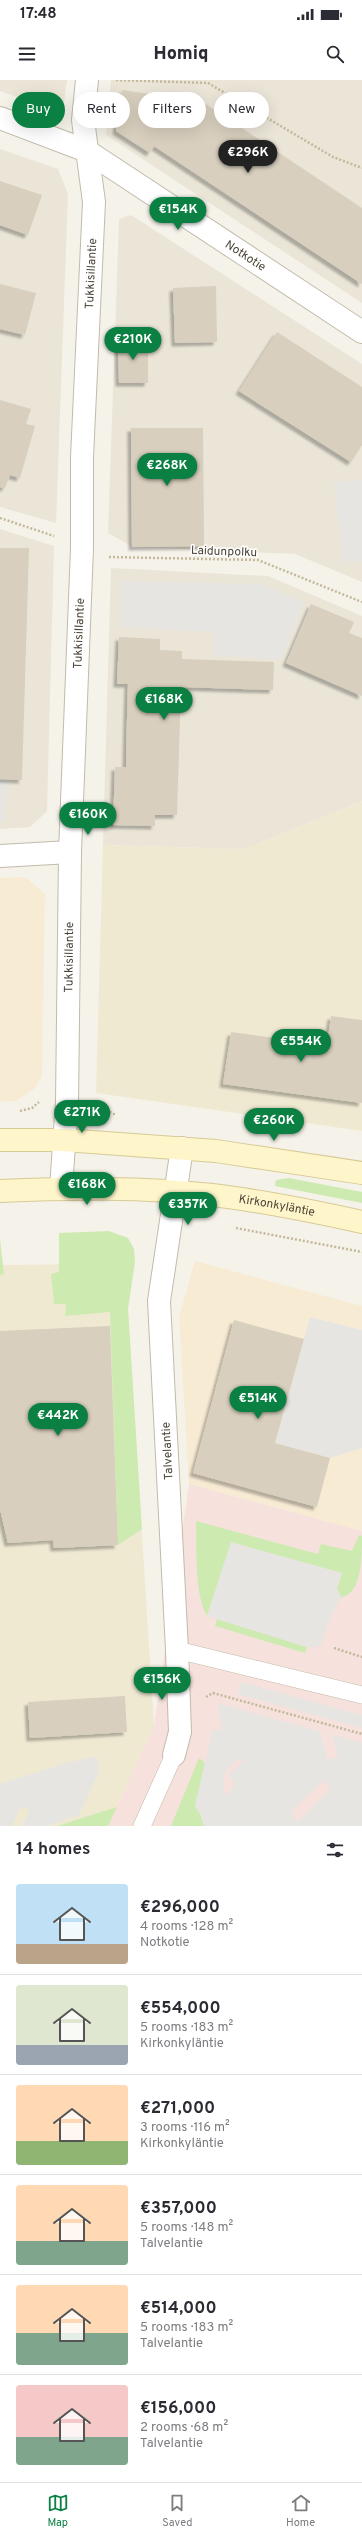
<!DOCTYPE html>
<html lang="en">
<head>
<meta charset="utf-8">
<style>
	body { margin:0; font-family:Overpass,sans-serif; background:#f7f7f7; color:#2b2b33; height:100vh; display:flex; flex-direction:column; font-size:15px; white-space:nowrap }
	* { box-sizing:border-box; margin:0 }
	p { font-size:13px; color:#7c7c81 }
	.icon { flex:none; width:22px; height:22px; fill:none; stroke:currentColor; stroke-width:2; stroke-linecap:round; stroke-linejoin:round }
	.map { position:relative; height:1746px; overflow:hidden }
	.drawer { display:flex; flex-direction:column; background:#fff; flex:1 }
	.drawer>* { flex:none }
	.top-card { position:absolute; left:12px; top:12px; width:338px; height:36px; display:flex; gap:8px }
	.price { position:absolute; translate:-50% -34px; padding:0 9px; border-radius:14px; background:#0b8043; color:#fff; font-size:13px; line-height:26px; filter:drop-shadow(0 1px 2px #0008) }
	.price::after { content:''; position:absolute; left:50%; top:24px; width:12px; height:9px; margin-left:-6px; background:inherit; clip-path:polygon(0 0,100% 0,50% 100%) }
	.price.current { background:#222; color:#fff }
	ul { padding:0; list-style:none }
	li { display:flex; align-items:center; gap:12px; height:100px; padding:0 16px }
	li+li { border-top:1px solid #e1e1e2 }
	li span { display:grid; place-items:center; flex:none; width:112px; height:80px; border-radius:4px; color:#555 }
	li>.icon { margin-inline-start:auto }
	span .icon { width:48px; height:48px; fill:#fffc; stroke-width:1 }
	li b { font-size:17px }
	h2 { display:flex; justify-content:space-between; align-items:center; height:48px; padding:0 16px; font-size:17px }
	.tag { padding:0 14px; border-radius:18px; background:#fff; box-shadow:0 4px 16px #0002; font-size:14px; line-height:36px }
	.tag.current { background:#0b8043; color:#fff }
	.status { display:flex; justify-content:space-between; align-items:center; height:28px; padding:0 20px; background:#fff; direction:ltr }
	.status svg { height:11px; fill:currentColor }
	header { display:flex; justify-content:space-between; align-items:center; height:52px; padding:0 16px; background:#fff; font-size:18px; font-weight:800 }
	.menu { display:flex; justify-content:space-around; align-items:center; height:56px; border-top:1px solid #e1e1e2; background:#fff; font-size:11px; color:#7c7c81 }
	.menu a { display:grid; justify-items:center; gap:2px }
	.menu .current { color:#0b8043 }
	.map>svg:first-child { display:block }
	.residential { fill:#eae5d7 }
	.commercial { fill:#f8ebd4 }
	.education { fill:#efe9d2 }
	.medical { fill:#f6e1dc }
	.green { fill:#cdebb0 }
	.parking { fill:#e7e5e1; fill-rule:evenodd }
	.building { fill:#d8cfbe; filter:url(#shadow) }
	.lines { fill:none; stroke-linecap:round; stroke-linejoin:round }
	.lane-casing { stroke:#c2bbab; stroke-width:18 }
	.street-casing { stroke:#c2bbab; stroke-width:24 }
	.secondary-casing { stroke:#d8ca97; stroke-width:24 }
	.path { stroke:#c4b89b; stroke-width:2.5; stroke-dasharray:2 2; stroke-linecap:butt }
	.lane { stroke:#fff; stroke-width:17 }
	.street { stroke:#fff; stroke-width:22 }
	.secondary { stroke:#fff5ca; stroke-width:22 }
	.labels { text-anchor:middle; stroke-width:3; stroke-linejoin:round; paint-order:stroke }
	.street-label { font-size:12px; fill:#4a4437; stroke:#fff }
</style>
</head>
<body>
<div class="status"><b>17:48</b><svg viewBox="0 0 49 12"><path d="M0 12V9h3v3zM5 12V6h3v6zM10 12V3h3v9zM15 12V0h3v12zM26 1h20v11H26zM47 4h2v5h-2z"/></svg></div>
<header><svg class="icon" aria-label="menu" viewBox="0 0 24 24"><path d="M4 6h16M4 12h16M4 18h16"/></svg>Homiq<svg class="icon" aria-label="search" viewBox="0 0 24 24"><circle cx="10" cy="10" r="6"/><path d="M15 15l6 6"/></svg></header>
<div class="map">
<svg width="362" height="1746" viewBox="0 0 362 1746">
	<defs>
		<filter id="shadow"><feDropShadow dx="-3.5" dy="3.5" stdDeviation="1" flood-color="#0004"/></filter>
	</defs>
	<rect width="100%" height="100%" fill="#f5f2e9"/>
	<g class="residential">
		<path d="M 0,0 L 67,0 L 64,22 L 52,29 L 0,11 Z"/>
		<path d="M 111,0 L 362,0 L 362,223 L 106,55 Z"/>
		<path d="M 0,69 L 58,89 L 68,114 L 56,443 L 0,427 Z"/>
		<path d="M 131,135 L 362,284 L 362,502 L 295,474 L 133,467 L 108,453 L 119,139 Z"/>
		<path d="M 0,449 L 54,466 L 47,731 L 30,747 L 0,749 Z"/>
		<path d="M 111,488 L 268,496 L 362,536 L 362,721 L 245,769 L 103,765 Z"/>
	</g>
	<g class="commercial">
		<path d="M 25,797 L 45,814 L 42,996 L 34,1009 L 16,1021 L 0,1022 L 0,798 Z"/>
		<path d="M 195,1181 L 362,1226 L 362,1451 L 189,1404 L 179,1237 Z"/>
	</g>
	<g class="education">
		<path d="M 362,721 L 362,1051 L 96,1013 L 103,765 L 245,769 Z"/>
		<path d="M 119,1184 L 128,1229 L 154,1646 L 108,1746 L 0,1746 L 0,1185 Z"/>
	</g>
	<path class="medical" d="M 189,1404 L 362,1451 L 362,1746 L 108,1746 L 154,1646 Z"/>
	<g class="green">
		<path d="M 289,1098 L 362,1112 L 362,1123 L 275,1106 L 276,1100 Z"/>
		<path d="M 109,1151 L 128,1158 L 134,1169 L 135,1182 L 128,1229 L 142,1449 L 118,1465 L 110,1232 L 65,1236 L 66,1224 L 54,1224 L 51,1194 L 59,1192 L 59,1153 Z"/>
		<path d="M 0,1159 L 4,1194 L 0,1195 Z"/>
		<path d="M 196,1441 L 318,1474 L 321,1464 L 352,1471 L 359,1455 L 362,1456 C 362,1476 362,1515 341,1517 L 337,1509 L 342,1493 L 231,1463 L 207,1536 C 194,1514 197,1467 196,1441 Z"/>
		<path d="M 217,1539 L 307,1567 L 305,1573 L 215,1546 Z"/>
		<path d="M 199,1678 L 204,1682 L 205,1686 L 196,1721 L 204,1746 L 171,1746 Z"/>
		<path d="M 117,1727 L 108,1746 L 57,1746 Z"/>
	</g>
	<g class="parking">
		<path d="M 362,400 L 362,481 L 343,482 L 334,402 Z"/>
		<path d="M 121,501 L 261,504 L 304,523 L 281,580 L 213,575 L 214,552 L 120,547 Z"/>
		<path d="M 0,670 L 11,670 L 4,741 L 0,741 Z"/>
		<path d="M 310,1237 L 362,1250 L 362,1368 L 330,1378 L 275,1363 Z"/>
		<path d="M 231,1462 L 342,1493 L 337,1509 L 341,1517 L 328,1543 L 320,1567 L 307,1567 L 207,1536 Z"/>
		<path d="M 241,1602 L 362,1635 L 362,1648 L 238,1614 Z"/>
		<path d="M 217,1623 L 319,1651 L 328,1680 L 338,1677 L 332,1654 L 362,1663 L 362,1746 L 204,1746 L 202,1736 L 195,1727 L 196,1721 L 213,1649 L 222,1651 ZM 245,1679 L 228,1696 L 236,1704 L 225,1715 L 223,1706 L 225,1692 L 235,1681 ZM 323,1701 L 331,1709 L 298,1741 L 290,1733 Z"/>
		<path d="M 97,1676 L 99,1692 L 79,1735 L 47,1746 L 22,1746 L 29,1731 L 24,1726 L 19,1730 L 12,1746 L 0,1746 L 0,1704 L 66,1683 Z"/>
	</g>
	<g class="building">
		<path d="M 122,10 L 185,19 L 189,13 L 362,128 L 362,204 L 154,66 L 150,73 L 116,51 Z"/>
		<path d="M 0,101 L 42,115 L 28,155 L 0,145 Z"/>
		<path d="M 0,204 L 36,213 L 25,255 L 0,249 Z"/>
		<path d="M 216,206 L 217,262 L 175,263 L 173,208 Z"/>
		<path d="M 277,252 L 362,307 L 362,365 L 351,382 L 239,311 Z"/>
		<path d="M 148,259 L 148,303 L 119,303 L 118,260 Z"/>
		<path d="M 0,320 L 31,329 L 26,344 L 35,346 L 20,398 L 10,395 L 5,408 L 0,407 Z"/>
		<path d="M 131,348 L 203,348 L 204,466 L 132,467 Z"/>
		<path d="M 0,468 L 29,468 L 22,700 L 0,699 Z"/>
		<path d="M 311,524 L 354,542 L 349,553 L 362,558 L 362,616 L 286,583 Z"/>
		<path d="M 119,557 L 160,559 L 160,570 L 182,571 L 182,579 L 274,582 L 273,610 L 181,607 L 177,735 L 155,735 L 155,746 L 113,745 L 115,687 L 126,687 L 127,638 L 128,604 L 117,604 Z"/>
		<path d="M 331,936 L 362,940 L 362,1023 L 223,1004 L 231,952 L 327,965 Z"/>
		<path d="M 234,1240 L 304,1259 L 275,1363 L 330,1378 L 317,1427 L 193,1393 Z"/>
		<path d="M 110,1246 L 118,1465 L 54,1468 L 53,1460 L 8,1463 L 0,1429 L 0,1251 Z"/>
		<path d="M 125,1616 L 127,1652 L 30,1658 L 28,1622 Z"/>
	</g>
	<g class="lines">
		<g class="lane-casing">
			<g id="lane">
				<path d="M 177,1570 L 362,1615"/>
				<path d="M 142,1746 L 174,1675"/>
			</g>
		</g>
		<g class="street-casing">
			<g id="street">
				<path id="s1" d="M 0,38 L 87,71 L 362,252"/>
				<path d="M 0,776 L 70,772"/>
				<path id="s2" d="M 61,1108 L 67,1022 L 70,772 L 82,468 L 82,377 L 94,122 L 83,40 L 87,0"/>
				<path d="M 174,1675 L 180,1652 L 177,1570 L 159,1221 L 182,1068"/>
			</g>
		</g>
		<g class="secondary-casing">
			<g id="secondary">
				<path d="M 0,1060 L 64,1060 L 216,1071 L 362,1093"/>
				<path id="s3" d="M 0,1111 C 71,1108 142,1107 212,1115 C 263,1121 312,1131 362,1142"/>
			</g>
		</g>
		<g class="path">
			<path d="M 116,0 L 208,3 L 333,77 L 362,88"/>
			<path d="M 0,438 L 54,456"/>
			<path d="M 109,477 L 258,480 L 362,522"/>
			<path d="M 95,1025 L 116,1035"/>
			<path d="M 20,1031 L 32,1028 L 39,1022"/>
			<path d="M 236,1148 L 362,1172"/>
			<path d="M 334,1568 L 362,1577"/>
			<path d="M 206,1617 L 213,1613 L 362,1654"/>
		</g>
		<use href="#lane" class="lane"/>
		<use href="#street" class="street"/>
		<use href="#secondary" class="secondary"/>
	</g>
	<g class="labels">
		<g class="street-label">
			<text dy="4" stroke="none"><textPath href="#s1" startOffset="283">Notkotie</textPath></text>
			<text dy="4" stroke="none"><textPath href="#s2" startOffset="915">Tukkisillantie</textPath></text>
			<text transform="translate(224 471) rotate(2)" y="4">Laidunpolku</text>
			<text dy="4" stroke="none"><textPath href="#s2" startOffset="555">Tukkisillantie</textPath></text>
			<text dy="4" stroke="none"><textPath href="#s2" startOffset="231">Tukkisillantie</textPath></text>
			<text dy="4" stroke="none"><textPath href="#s3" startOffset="278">Kirkonkyläntie</textPath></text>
			<text transform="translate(167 1371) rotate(-93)" y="4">Talvelantie</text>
		</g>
	</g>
</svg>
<b class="price current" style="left:248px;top:94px">€296K</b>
<b class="price" style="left:178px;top:151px">€154K</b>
<b class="price" style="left:133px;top:281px">€210K</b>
<b class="price" style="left:167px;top:407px">€268K</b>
<b class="price" style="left:164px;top:641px">€168K</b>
<b class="price" style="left:88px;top:756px">€160K</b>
<b class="price" style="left:301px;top:983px">€554K</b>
<b class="price" style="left:82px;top:1054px">€271K</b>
<b class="price" style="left:274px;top:1062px">€260K</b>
<b class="price" style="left:87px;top:1126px">€168K</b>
<b class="price" style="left:188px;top:1146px">€357K</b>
<b class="price" style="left:258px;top:1340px">€514K</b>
<b class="price" style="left:58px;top:1357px">€442K</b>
<b class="price" style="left:162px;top:1621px">€156K</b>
<div class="top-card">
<a class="tag current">Buy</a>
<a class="tag">Rent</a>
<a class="tag">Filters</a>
<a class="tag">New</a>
</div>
</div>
<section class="drawer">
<h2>14 homes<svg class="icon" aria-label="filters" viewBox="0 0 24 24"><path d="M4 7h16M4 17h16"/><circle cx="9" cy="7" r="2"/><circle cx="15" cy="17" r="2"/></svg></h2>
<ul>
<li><span style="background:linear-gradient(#bfe0f5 75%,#b9a48a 0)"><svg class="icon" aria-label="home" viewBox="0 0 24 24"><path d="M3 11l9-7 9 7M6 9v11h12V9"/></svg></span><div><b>€296,000</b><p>4 rooms · 128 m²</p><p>Notkotie</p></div></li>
<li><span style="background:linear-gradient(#dfe7d0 75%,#9aa5b1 0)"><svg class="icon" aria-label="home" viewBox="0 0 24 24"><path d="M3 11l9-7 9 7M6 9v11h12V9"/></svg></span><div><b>€554,000</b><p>5 rooms · 183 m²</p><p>Kirkonkyläntie</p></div></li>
<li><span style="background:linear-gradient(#ffd9b3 70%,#8fb573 0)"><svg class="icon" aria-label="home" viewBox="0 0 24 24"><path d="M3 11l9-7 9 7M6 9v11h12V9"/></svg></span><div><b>€271,000</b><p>3 rooms · 116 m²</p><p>Kirkonkyläntie</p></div></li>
<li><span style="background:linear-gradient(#ffd9b3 70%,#7fa58c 0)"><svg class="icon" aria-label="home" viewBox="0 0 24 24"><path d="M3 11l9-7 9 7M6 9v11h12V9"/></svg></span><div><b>€357,000</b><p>5 rooms · 148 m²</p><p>Talvelantie</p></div></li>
<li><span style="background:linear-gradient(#ffd9b3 60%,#7fa58c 0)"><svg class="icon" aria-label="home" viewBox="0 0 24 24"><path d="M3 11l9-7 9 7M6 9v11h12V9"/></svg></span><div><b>€514,000</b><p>5 rooms · 183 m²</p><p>Talvelantie</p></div></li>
<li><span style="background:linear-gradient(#f6c9c9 65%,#7fa58c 0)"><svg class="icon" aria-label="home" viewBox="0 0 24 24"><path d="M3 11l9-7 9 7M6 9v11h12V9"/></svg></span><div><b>€156,000</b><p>2 rooms · 68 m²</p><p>Talvelantie</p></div></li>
</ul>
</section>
<nav class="menu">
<a class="current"><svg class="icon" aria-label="map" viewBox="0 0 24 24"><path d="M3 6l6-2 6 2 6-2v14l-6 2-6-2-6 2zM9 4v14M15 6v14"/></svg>Map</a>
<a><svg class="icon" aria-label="saved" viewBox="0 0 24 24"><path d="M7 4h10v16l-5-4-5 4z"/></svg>Saved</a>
<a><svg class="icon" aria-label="home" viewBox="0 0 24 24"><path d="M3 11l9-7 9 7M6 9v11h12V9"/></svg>Home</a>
</nav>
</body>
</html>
